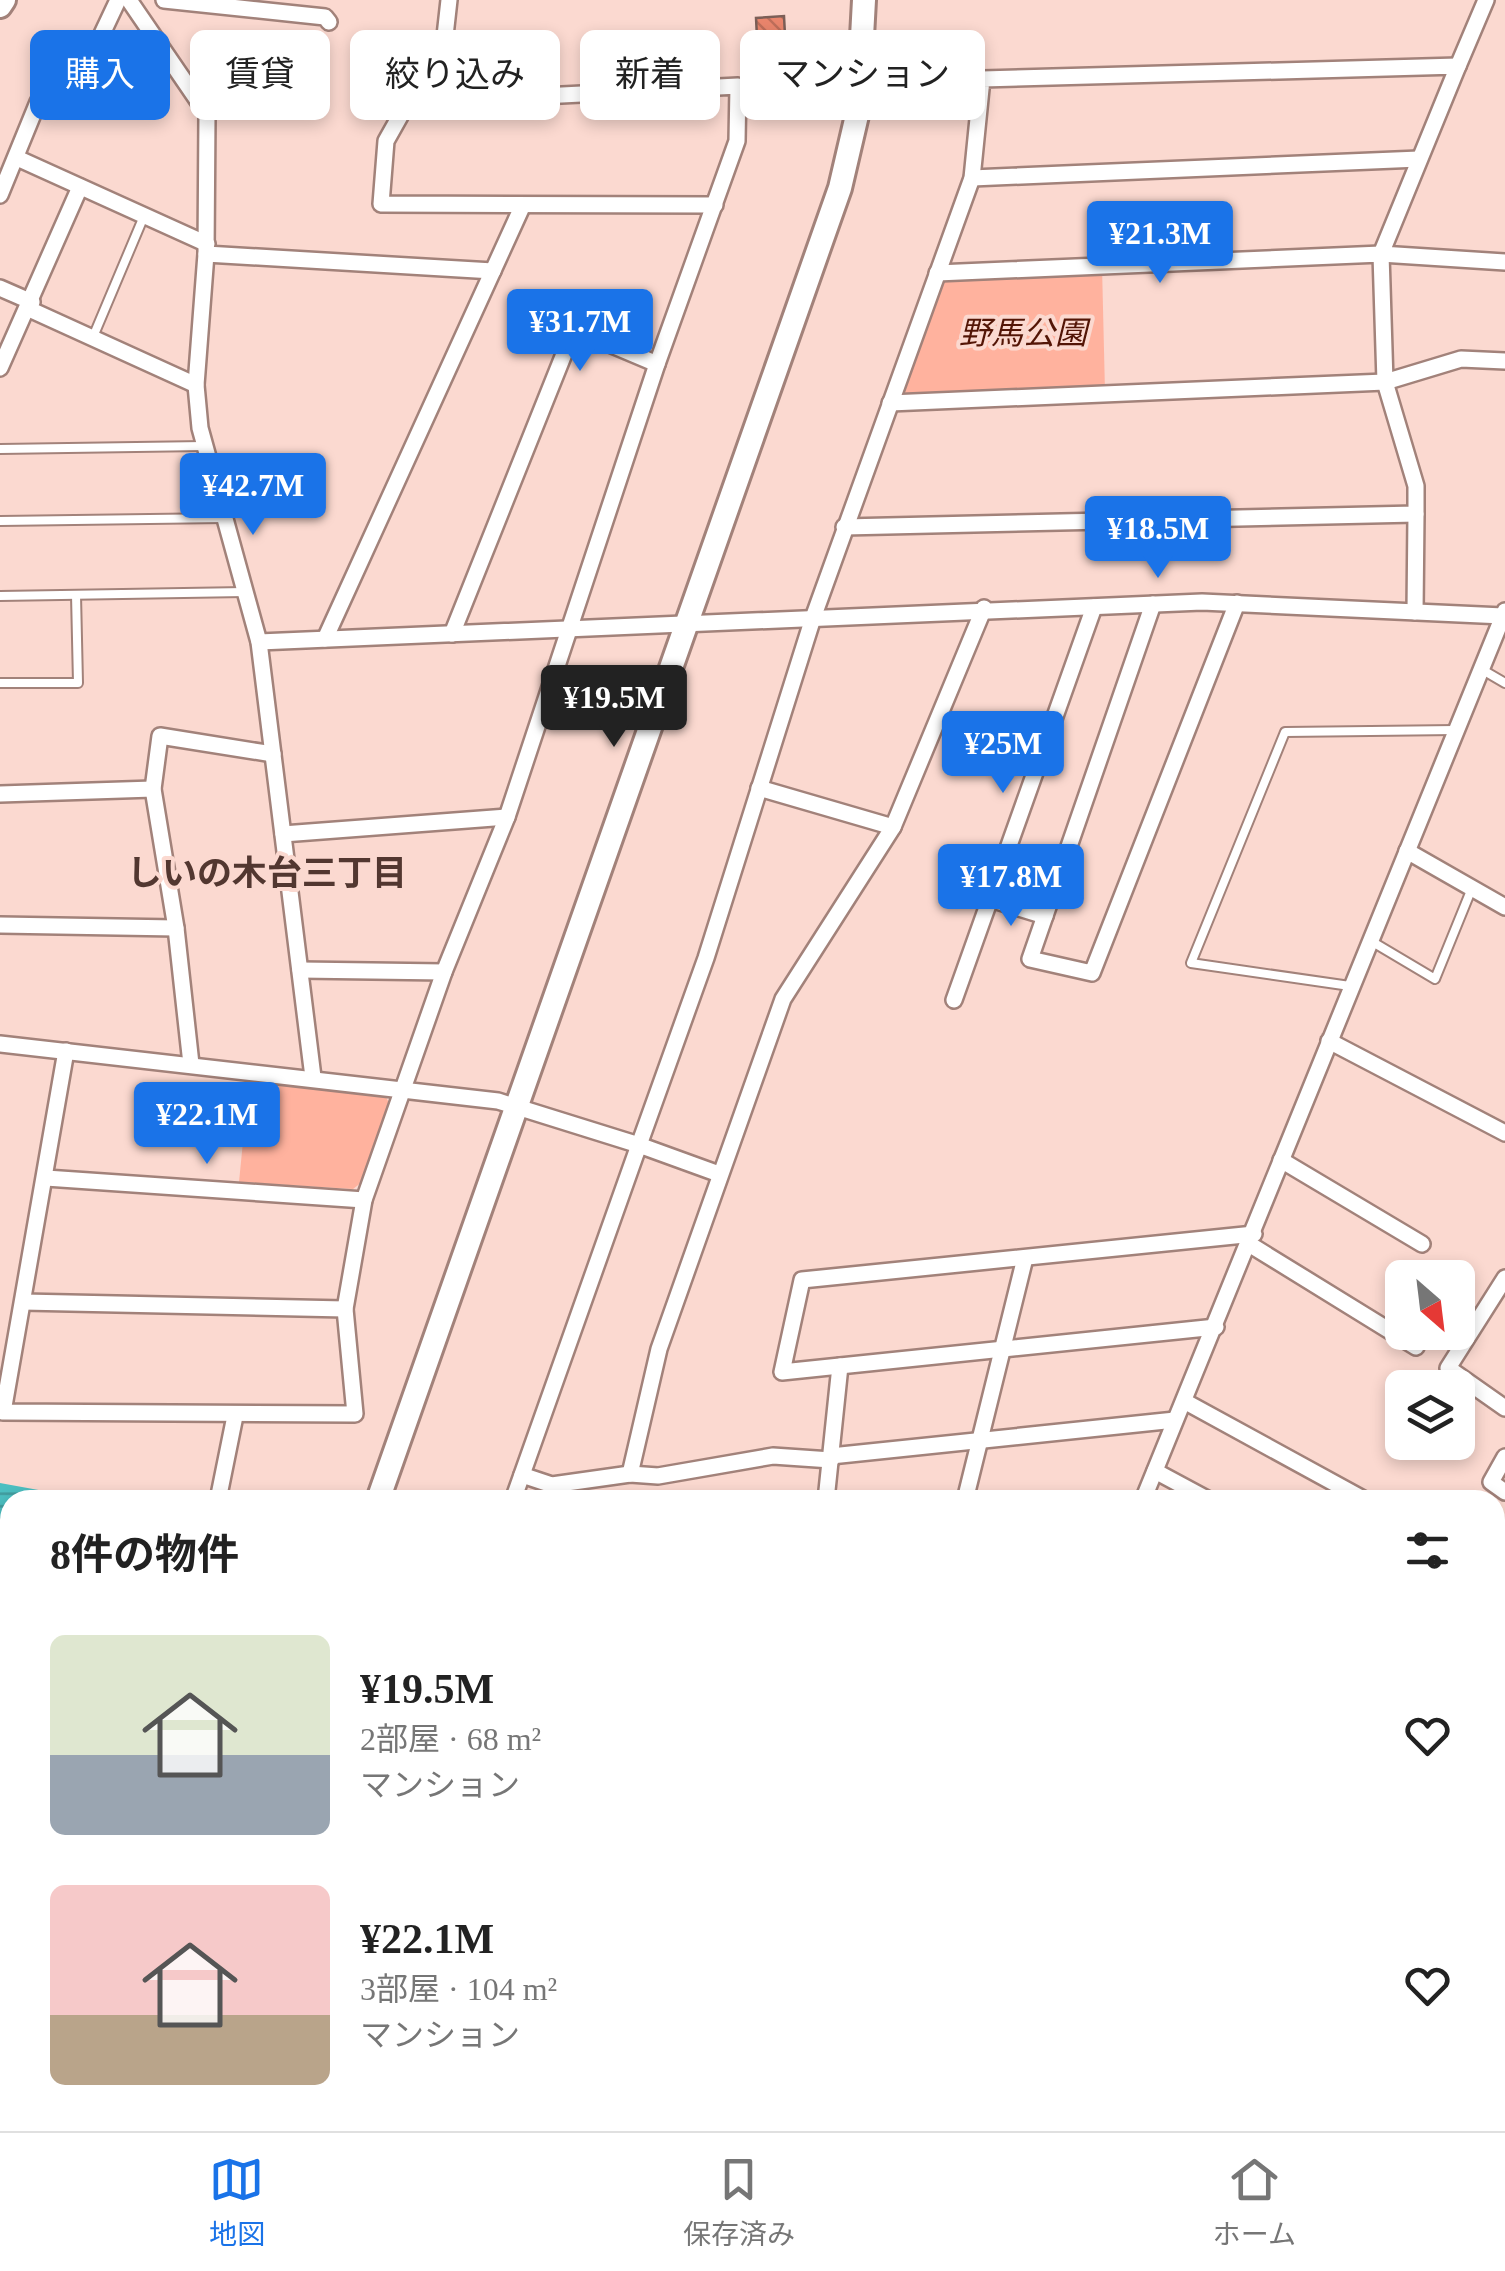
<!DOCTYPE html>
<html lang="ja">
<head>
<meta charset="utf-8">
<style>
	body { margin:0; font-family:"Times New Roman","Noto Sans JP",serif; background:#f2f2f2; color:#222; height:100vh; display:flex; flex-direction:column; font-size:38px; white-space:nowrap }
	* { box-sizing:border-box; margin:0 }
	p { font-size:32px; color:#767676 }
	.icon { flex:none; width:55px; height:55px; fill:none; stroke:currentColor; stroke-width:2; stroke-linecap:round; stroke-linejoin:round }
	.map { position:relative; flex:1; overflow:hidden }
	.drawer { position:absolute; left:0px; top:1490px; width:1505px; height:642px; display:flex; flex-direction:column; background:#fff; border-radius:30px 30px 0 0; box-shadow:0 5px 15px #0003 }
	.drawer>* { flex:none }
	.top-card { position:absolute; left:30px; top:30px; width:1000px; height:90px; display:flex; gap:20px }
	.needle { width:65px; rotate:152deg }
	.controls { position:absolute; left:1385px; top:1260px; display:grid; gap:20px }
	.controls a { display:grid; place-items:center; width:90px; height:90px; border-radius:15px; background:#fff; box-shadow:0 5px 15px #0003; font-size:50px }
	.price { position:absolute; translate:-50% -85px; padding:0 22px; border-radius:10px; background:#1a73e8; color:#fff; font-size:32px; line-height:65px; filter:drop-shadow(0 2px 5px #0008) }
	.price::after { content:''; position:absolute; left:50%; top:60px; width:30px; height:22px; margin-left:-15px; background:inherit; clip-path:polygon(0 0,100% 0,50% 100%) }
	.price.selected { background:#222; color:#fff }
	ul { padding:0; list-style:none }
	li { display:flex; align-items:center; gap:30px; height:250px; padding:0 50px }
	li span { display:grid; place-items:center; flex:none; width:280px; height:200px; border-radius:15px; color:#555 }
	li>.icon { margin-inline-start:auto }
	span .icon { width:120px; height:120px; fill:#fffc; stroke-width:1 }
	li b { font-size:42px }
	h2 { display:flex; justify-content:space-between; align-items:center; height:120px; padding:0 50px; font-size:42px }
	.tag { padding:0 35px; border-radius:15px; background:#fff; box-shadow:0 5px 15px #0003; font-size:35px; line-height:90px }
	.tag.selected { background:#1a73e8; color:#fff }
	.tab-bar { display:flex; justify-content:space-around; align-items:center; height:140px; border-top:2px solid #e0e0e0; background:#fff; font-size:28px; color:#767676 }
	.tab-bar a { display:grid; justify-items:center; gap:5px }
	.tab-bar .selected { color:#1a73e8 }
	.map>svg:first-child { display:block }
	.park { fill:#ffb29e }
	.water { fill:url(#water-rules) }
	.building { fill:url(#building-back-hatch); stroke:#7c5f57; stroke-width:2.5 }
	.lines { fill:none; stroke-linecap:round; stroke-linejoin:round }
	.lane-casing { stroke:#a2827a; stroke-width:12 }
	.street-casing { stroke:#a2827a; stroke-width:20 }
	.secondary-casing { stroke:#a2827a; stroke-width:28 }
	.path { stroke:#ab928b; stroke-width:4; stroke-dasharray:5 8; stroke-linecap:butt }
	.lane { stroke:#fff; stroke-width:8 }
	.street { stroke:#fff; stroke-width:15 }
	.secondary { stroke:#fff; stroke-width:22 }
	.labels { text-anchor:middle; stroke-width:8; stroke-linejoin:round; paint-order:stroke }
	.park-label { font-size:32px; font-style:italic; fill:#531506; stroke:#fbd9d0 }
	.neighbourhood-label { font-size:35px; font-weight:bold; fill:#523730; stroke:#fbd9d0 }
</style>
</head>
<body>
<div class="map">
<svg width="1505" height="2131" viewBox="0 0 1505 2131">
	<defs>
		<pattern id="water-rules" width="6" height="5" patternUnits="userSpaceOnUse" patternTransform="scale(2.5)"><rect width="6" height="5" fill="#4cbfc1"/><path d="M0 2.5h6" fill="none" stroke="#419c9e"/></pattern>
		<pattern id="building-back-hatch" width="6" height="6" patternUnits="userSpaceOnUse" patternTransform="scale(2.5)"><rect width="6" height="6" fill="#e9856c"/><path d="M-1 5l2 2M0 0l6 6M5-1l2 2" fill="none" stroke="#bf6e5a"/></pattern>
	</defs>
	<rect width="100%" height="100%" fill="#fbd9d0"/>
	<g class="park">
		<path d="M 1102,266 L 1105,392 L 890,403 L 937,273 Z"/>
		<path d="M 249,1081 L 385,1095 L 389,1103 L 362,1182 L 353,1189 L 239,1182 Z"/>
	</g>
	<path class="water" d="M 0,1483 L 44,1491 L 43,1500 L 10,1500 L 10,1531 L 0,1529 Z"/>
	<path class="building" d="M 784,16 L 787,74 L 759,76 L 756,18 Z"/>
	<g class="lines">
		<g class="lane-casing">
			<g id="lane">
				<path d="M 93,337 L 144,216"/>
				<path d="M 0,449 L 204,446"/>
				<path d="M 0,521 L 224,518"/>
				<path d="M 0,596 L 245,592"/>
				<path d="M 1481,669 L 1505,683"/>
				<path d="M 0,683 L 78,683 L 76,595"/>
				<path d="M 1371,941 L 1435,979 L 1472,888"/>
				<path d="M 1350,986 L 1191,963 L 1285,732 L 1456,730"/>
				<path d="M 1495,1822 L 1505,1812"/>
			</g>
		</g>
		<g class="street-casing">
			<g id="street">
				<path d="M 129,0 L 207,114 L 206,254 L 196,385 L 200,428 L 259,642 L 313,1077"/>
				<path d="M 164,0 L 325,17 L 329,22"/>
				<path d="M 449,0 L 445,36 L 386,141 L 381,204 L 715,205"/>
				<path d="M 1458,66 L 1486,0"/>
				<path d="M 407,103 L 738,86 L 737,141 L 657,364 L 574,329 L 452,634"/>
				<path d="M 17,158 L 207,244"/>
				<path d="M 972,178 L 1419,159"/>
				<path d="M 0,195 L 38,102 L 94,51 L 118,0"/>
				<path d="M 206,254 L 493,271"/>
				<path d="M 0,288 L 32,302"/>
				<path d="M 29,309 L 196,385"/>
				<path d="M 0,368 L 80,187"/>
				<path d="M 890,403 L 1385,382 L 1461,359 L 1505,361"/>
				<path d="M 844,527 L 1416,514 L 1416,486 L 1385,382 L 1381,254 L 937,273"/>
				<path d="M 1153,604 L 1030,959 L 1092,973 L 1237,603"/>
				<path d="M 1415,612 L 1416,514"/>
				<path d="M 325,639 L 522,207"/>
				<path d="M 259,642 L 1202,602 L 1503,616"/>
				<path d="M 759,788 L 893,827"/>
				<path d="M 0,794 L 153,789"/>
				<path d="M 283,834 L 507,817"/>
				<path d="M 1407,851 L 1505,907"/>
				<path d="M 990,899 L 1045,916"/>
				<path d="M 0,925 L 176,928"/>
				<path d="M 300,970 L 444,972"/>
				<path d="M 954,1000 L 1094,607"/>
				<path d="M 1329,1041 L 1505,1133"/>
				<path d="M 0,1044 L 498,1101 L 639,1145 L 706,958 L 813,618 L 972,178 L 982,79 L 1458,66 L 1381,254 L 1505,262"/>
				<path d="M 66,1051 L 3,1412 L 355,1414 L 345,1309 L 364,1200 L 444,972 L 507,817 L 657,364"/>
				<path d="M 191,1064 L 176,928 L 153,789 L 160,736 L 273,754"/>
				<path d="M 1281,1160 L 1422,1244"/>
				<path d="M 46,1178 L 364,1200"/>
				<path d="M 1249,1244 L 1416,1347"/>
				<path d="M 1505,1278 L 1448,1368 L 1505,1408"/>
				<path d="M 23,1302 L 345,1309"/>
				<path d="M 1216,1327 L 782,1372 L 802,1280 L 1254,1234"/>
				<path d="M 1184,1401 L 1365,1500"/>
				<path d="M 831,1456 L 1175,1420"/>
				<path d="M 1505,1457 L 1491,1482 L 1505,1492"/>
				<path d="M 1155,1471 L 1209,1500"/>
				<path d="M 630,1474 L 659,1349 L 783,999 L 893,827 L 984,608"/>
				<path d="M 522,1475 L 552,1485 L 630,1474 L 658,1476 L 773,1456 L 831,1460"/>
				<path d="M 218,1500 L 235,1416"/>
				<path d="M 513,1500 L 639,1145 L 719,1174"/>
				<path d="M 826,1500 L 840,1366"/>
				<path d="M 965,1500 L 1025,1258"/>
				<path d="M 1143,1500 L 1505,611"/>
				<path d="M 1495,1608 L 1505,1614"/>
				<path d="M 1495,1862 L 1505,1876"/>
				<path d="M 0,1872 L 10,1873"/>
				<path d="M 1495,1986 L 1505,1990"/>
				<path d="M 0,2093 L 10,2003"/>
				<path d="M 914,2122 L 915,2131"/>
				<path d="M 117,2131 L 117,2122"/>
				<path d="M 378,2131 L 379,2122"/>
				<path d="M 632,2131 L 636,2122"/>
				<path d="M 882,2131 L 885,2122"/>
			</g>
		</g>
		<g class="secondary-casing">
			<g id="secondary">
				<path d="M 0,6 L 4,0"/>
				<path d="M 378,1500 L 840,188 L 858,111 L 864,0"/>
				<path d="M 246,2131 L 247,2122"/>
			</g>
		</g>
		<g class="path">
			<path d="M 884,82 L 967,79"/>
			<path d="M 756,85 L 837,83"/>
		</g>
		<use href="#lane" class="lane"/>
		<use href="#street" class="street"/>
		<use href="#secondary" class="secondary"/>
	</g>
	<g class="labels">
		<g class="park-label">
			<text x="1023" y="344">野馬公園</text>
		</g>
		<g class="neighbourhood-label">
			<text x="267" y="885">しいの木台三丁目</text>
		</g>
	</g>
</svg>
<div class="controls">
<a><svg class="needle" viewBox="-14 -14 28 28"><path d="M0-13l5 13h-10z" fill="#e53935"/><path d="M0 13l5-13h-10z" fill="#767676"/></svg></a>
<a><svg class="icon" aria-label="layers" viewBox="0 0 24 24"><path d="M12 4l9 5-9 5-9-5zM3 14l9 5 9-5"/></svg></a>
</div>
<b class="price" style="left:1160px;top:286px">¥21.3M</b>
<b class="price" style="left:580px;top:374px">¥31.7M</b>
<b class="price" style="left:253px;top:538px">¥42.7M</b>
<b class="price" style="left:1158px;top:581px">¥18.5M</b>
<b class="price selected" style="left:614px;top:750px">¥19.5M</b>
<b class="price" style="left:1003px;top:796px">¥25M</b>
<b class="price" style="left:1011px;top:929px">¥17.8M</b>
<b class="price" style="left:207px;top:1167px">¥22.1M</b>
<div class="top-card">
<a class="tag selected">購入</a>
<a class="tag">賃貸</a>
<a class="tag">絞り込み</a>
<a class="tag">新着</a>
<a class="tag">マンション</a>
</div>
<section class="drawer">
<h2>8件の物件<svg class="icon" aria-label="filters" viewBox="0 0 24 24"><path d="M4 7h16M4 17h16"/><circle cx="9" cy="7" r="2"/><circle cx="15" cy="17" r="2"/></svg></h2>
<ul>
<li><span style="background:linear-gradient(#dfe7d0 60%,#9aa5b1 0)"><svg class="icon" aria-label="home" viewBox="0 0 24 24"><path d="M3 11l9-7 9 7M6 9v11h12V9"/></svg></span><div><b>¥19.5M</b><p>2部屋 · 68 m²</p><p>マンション</p></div><svg class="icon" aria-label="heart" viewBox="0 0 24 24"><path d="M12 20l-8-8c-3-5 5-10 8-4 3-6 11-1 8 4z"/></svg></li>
<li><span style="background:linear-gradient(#f6c9c9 65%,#b9a48a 0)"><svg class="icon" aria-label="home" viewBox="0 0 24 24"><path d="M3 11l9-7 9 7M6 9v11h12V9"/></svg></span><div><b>¥22.1M</b><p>3部屋 · 104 m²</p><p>マンション</p></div><svg class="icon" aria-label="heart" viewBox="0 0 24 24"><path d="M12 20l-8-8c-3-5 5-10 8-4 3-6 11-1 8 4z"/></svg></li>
</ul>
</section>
</div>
<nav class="tab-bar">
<a class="selected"><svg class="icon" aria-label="map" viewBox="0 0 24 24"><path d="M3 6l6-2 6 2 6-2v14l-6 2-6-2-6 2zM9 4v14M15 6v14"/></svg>地図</a>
<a><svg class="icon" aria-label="saved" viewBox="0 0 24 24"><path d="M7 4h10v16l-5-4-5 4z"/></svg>保存済み</a>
<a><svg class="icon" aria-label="home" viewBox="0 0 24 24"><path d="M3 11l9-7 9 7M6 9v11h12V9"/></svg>ホーム</a>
</nav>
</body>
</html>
